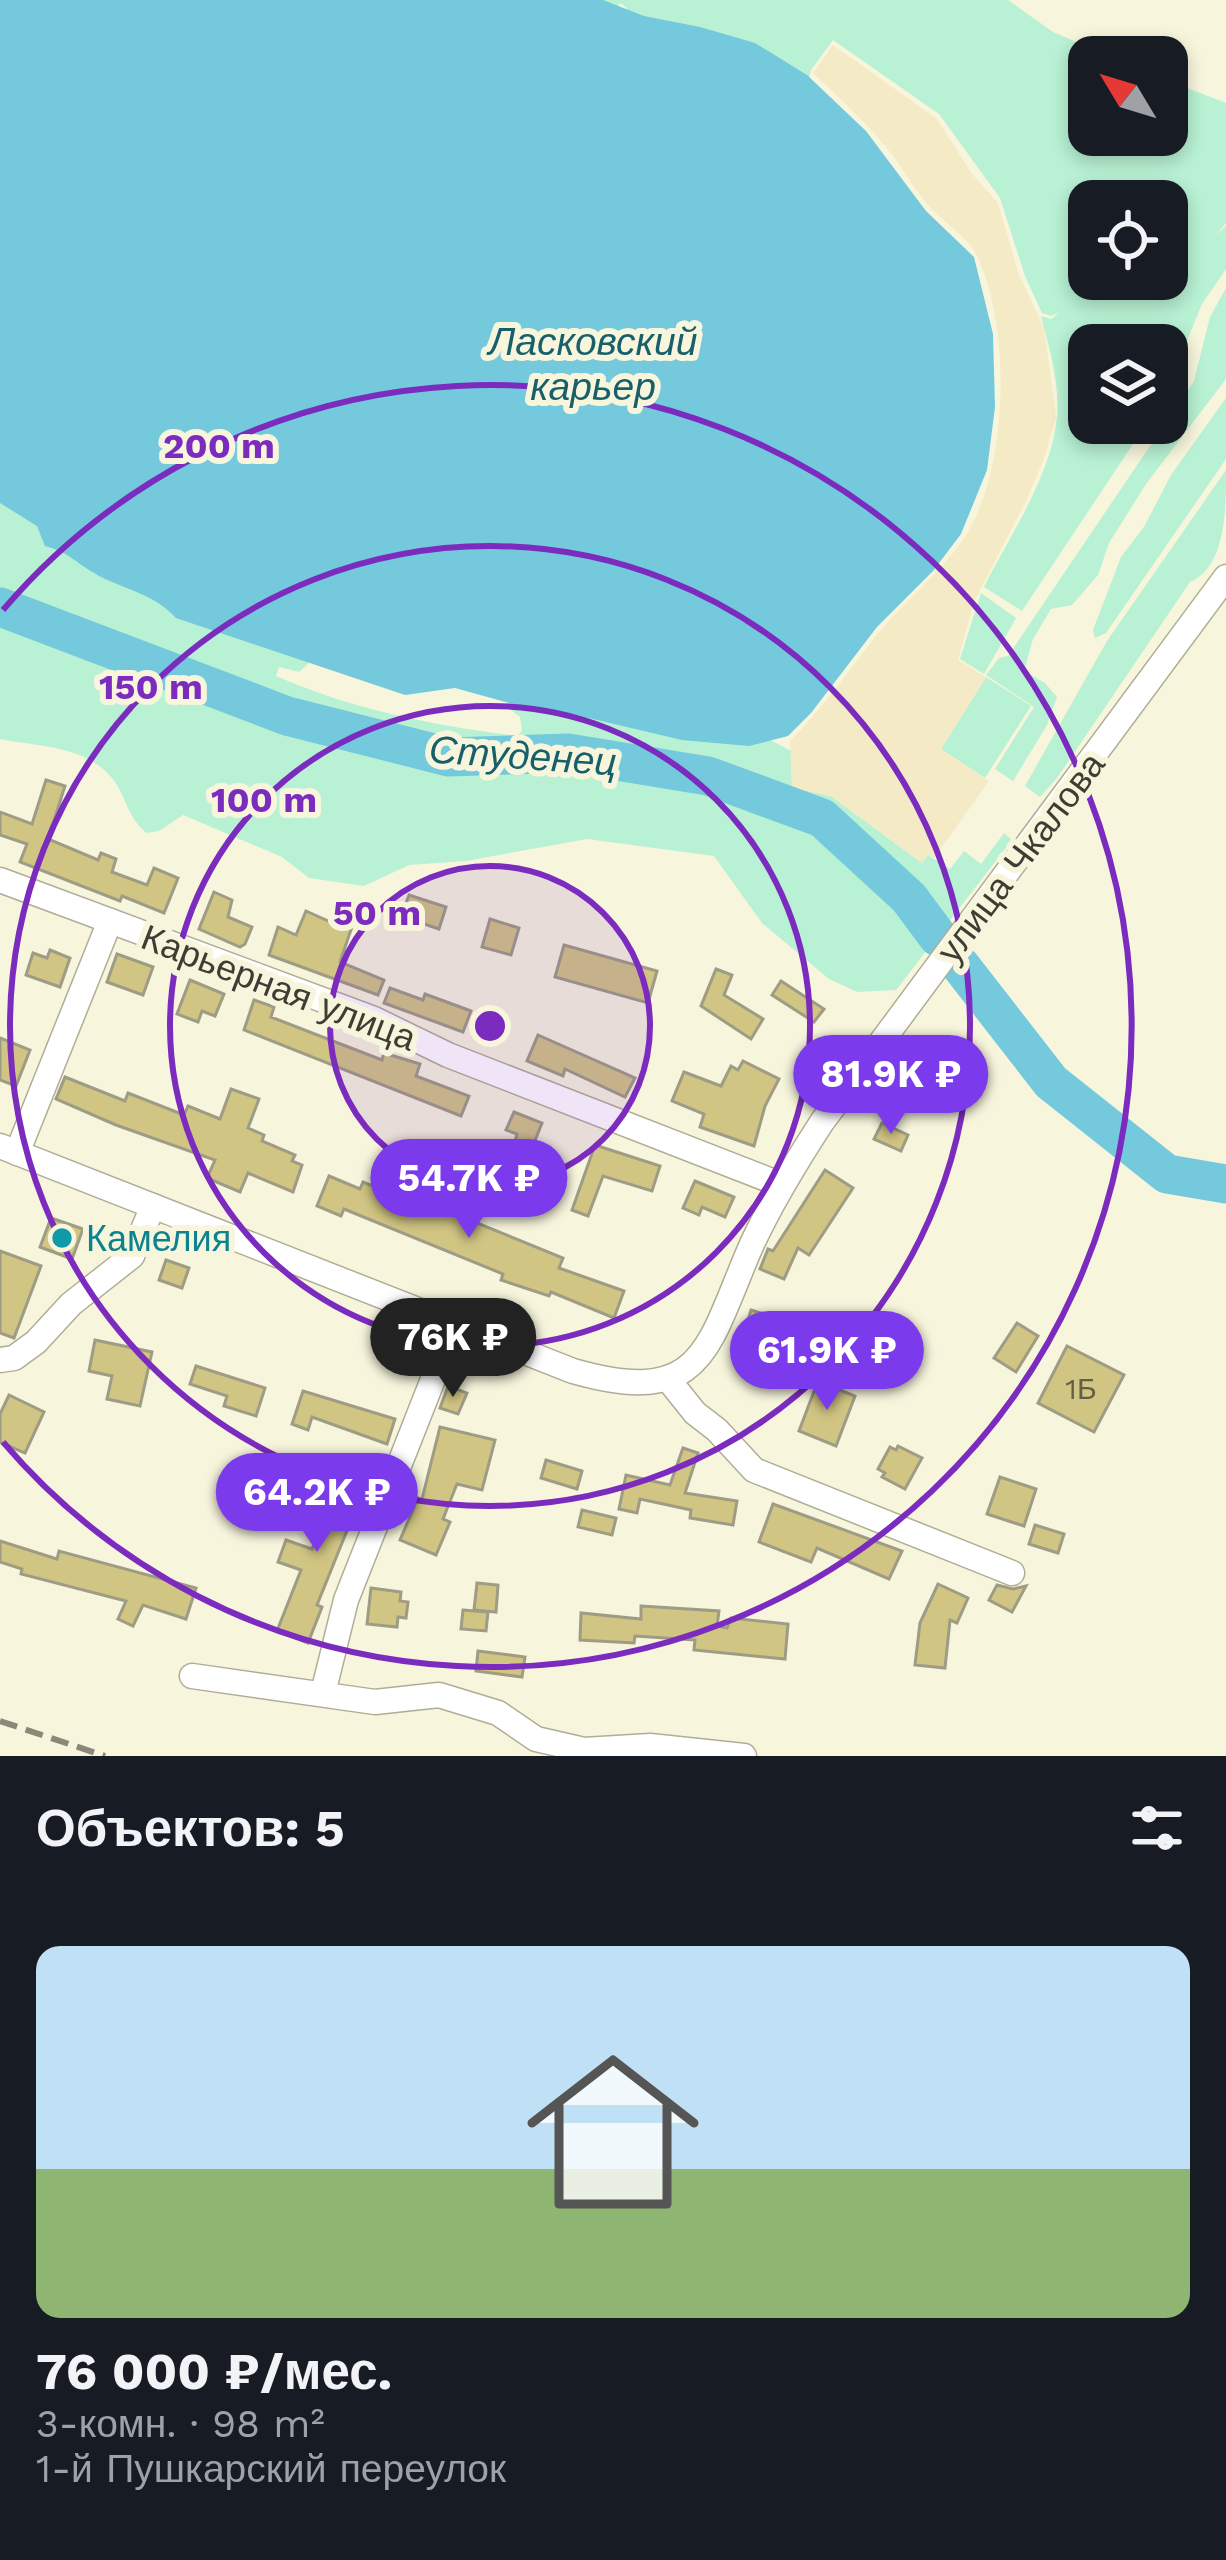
<!DOCTYPE html>
<html lang="ru">
<head>
<meta charset="utf-8">
<style>
	body { margin:0; font-family:"Work Sans",sans-serif; background:#20242c; color:#f1f3f6; height:100vh; display:flex; flex-direction:column; font-size:45px; white-space:nowrap }
	* { box-sizing:border-box; margin:0 }
	p { font-size:39px; color:#9ea1a6 }
	.icon { flex:none; width:66px; height:66px; fill:none; stroke:currentColor; stroke-width:2; stroke-linecap:round; stroke-linejoin:round }
	.map { position:relative; height:1756px; overflow:hidden }
	.side { display:flex; flex-direction:column; background:#171b24; flex:1 }
	.side>* { flex:none }
	.needle { width:78px; rotate:308deg }
	.fabs { position:absolute; left:1068px; top:36px; display:grid; gap:24px }
	.fabs a { display:grid; place-items:center; width:120px; height:120px; border-radius:24px; background:#171b24; box-shadow:0 6px 18px #0003; font-size:60px }
	.price { position:absolute; translate:-50% -102px; padding:0 27px; border-radius:42px; background:#7c3aed; color:#fff; font-size:39px; line-height:78px; filter:drop-shadow(0 3px 6px #0008) }
	.price::after { content:''; position:absolute; left:50%; top:72px; width:36px; height:27px; margin-left:-18px; background:inherit; clip-path:polygon(0 0,100% 0,50% 100%) }
	.price.active { background:#222; color:#fff }
	ul { padding:0; list-style:none }
	li { display:grid; align-content:center; gap:24px; height:636px; padding:0 36px }
	li span { display:grid; place-items:center; height:372px; border-radius:24px; color:#555 }
	li>.icon { margin-inline-start:auto }
	span .icon { width:216px; height:216px; fill:#fffc; stroke-width:1 }
	li b { font-size:51px }
	h2 { display:flex; justify-content:space-between; align-items:center; height:144px; padding:0 36px; font-size:51px }
	.map>svg:first-child { display:block }
	.green { fill:#b8f1d3; fill-rule:evenodd }
	.sand { fill:#f4eac5 }
	.water { fill:#74c9dc }
	.lines { fill:none; stroke-linecap:round; stroke-linejoin:round }
	.river { stroke:#74c9dc; stroke-width:39 }
	.building { fill:#d1c583; stroke:#9f9c85; stroke-width:3 }
	.street-casing { stroke:#b0ad96; stroke-width:27 }
	.street { stroke:#fff; stroke-width:24 }
	.rail { stroke:#8a8979; stroke-width:6; stroke-dasharray:18 9; stroke-linecap:butt }
	.ring { fill:none; stroke:#7b2cbf; stroke-width:6 }
	.culture-dot { fill:#0f9aa8; stroke:#f8f5dd; stroke-width:4.5 }
	.labels { text-anchor:middle; stroke-width:12; stroke-linejoin:round; paint-order:stroke }
	.number-label { font-size:30px; fill:#635f47 }
	.street-label { font-size:36px; fill:#3e3d33; stroke:#f8f5dd }
	.culture-label { font-size:36px; fill:#0d838f; stroke:#f8f5dd; text-anchor:start }
	.water-label { font-size:39px; font-style:italic; fill:#185f6c; stroke:#f8f5dd }
	.centre { fill:#7b2cbf; stroke:#f8f5dd; stroke-width:6 }
	.ring-label { font-size:36px; text-anchor:middle; font-weight:bold; fill:#7b2cbf; stroke:#f8f5dd; stroke-width:12; stroke-linejoin:round; paint-order:stroke }
</style>
</head>
<body>
<div class="map">
<svg width="1226" height="1756" viewBox="0 0 1226 1756">
	<rect width="100%" height="100%" fill="#f8f5dd"/>
	<g class="green">
		<path d="M 550,0 L 1008,0 L 1053,32 L 1112,57 L 1089,57 L 1089,135 L 1167,135 L 1167,80 L 1226,103 L 1226,223 L 1216,235 L 1226,226 L 1226,269 L 1202,304 L 1167,390 L 1167,345 L 1089,345 L 1089,423 L 1147,423 L 1022,611 L 984,587 C 1010,535 1052,475 1057,416 C 1060,383 1049,348 1041,316 L 1051,319 L 1060,312 L 1051,316 L 1042,313 L 1025,276 L 1000,198 L 939,114 L 833,40 L 811,70 L 808,83 L 619,22 L 627,8 L 620,3 L 612,15 ZM 1089,201 L 1167,201 L 1167,279 L 1089,279 Z"/>
		<path d="M 1226,288 L 1226,379 L 1146,484 L 1109,543 L 1098,575 L 1072,605 L 1051,609 L 1033,639 L 1024,671 L 1045,683 L 1057,697 L 1047,725 L 1013,781 L 995,769 L 1034,707 L 986,675 L 999,658 L 1008,656 L 1194,381 L 1210,317 Z"/>
		<path d="M 1226,398 L 1226,459 L 1106,633 L 1095,638 L 1093,630 L 1121,557 L 1144,527 L 1171,475 Z"/>
		<path d="M 0,468 L 313,647 L 308,664 L 299,672 L 279,667 L 276,676 C 354,710 432,725 517,736 L 522,731 L 520,717 L 511,710 L 505,691 L 763,736 L 791,751 L 792,787 L 831,796 L 922,863 L 928,855 L 950,869 L 964,851 L 981,864 L 1004,833 L 1012,840 L 896,990 L 857,992 L 829,979 L 762,923 L 714,856 L 587,839 L 466,861 L 409,865 L 364,886 L 309,878 L 282,857 L 183,815 L 159,831 L 146,833 C 125,813 127,797 112,778 C 84,745 40,747 0,739 Z"/>
		<path d="M 1226,470 C 1226,510 1226,567 1190,582 L 1057,778 L 1040,797 L 1025,786 L 1107,641 Z"/>
		<path d="M 981,593 L 1016,618 L 984,674 L 960,659 Z"/>
		<path d="M 986,677 L 1031,706 L 985,778 L 941,749 Z"/>
	</g>
	<path class="sand" d="M 833,45 L 937,119 L 972,174 L 998,203 L 1019,275 L 1044,328 L 1056,417 L 1044,459 L 1026,501 L 974,602 L 958,660 L 986,677 L 941,749 L 989,781 L 934,858 L 928,855 L 922,863 L 831,796 L 792,788 L 790,741 C 823,708 848,671 877,635 C 904,601 938,575 963,540 C 1009,472 1012,329 977,256 C 967,235 942,222 927,204 C 913,187 903,168 890,152 C 867,123 840,98 813,73 Z"/>
	<path class="water" d="M 0,0 L 603,0 L 644,16 L 700,27 L 755,43 L 807,75 L 866,131 L 926,211 L 974,257 L 993,334 L 995,407 L 987,470 L 961,534 L 933,571 L 877,627 L 811,713 L 788,736 L 749,746 L 682,740 L 576,715 L 538,711 L 455,688 L 405,695 L 176,618 C 152,591 118,589 89,570 C 72,559 65,551 45,546 L 37,526 L 0,503 Z"/>
	<g class="lines">
		<g class="river">
			<path d="M 0,607 L 287,716 L 449,757 L 568,753 L 708,776 L 822,818 L 909,898 L 938,937"/>
			<path d="M 960,965 L 1051,1082 L 1167,1174 L 1226,1184"/>
		</g>
	</g>
	<g class="building">
		<path d="M 46,780 L 65,786 L 48,839 L 98,860 L 101,853 L 116,859 L 112,872 L 147,885 L 154,868 L 178,878 L 164,913 L 122,896 L 120,901 L 20,862 L 27,844 L 0,835 L 0,812 L 32,824 Z"/>
		<path d="M 214,892 L 232,900 L 228,917 L 252,927 L 245,944 L 240,947 L 199,929 Z"/>
		<path d="M 409,895 L 446,907 L 439,929 L 401,916 Z"/>
		<path d="M 306,911 L 335,924 L 337,918 L 353,924 L 340,962 L 384,980 L 378,995 L 269,955 L 278,927 L 296,935 Z"/>
		<path d="M 490,919 L 519,928 L 511,955 L 482,947 Z"/>
		<path d="M 564,945 L 657,971 L 648,1003 L 555,977 Z"/>
		<path d="M 50,950 L 70,958 L 60,987 L 26,975 L 33,953 L 47,958 Z"/>
		<path d="M 117,954 L 153,967 L 143,995 L 107,982 Z"/>
		<path d="M 716,969 L 732,975 L 724,995 L 763,1019 L 751,1039 L 701,1006 Z"/>
		<path d="M 190,980 L 224,994 L 215,1016 L 202,1011 L 198,1022 L 177,1014 Z"/>
		<path d="M 781,981 L 824,1009 L 814,1022 L 772,995 Z"/>
		<path d="M 390,988 L 423,1000 L 425,994 L 471,1011 L 463,1032 L 384,1003 Z"/>
		<path d="M 254,1000 L 274,1007 L 271,1017 L 382,1060 L 384,1053 L 420,1064 L 416,1076 L 469,1096 L 461,1116 L 244,1030 Z"/>
		<path d="M 538,1035 L 635,1078 L 625,1097 L 565,1069 L 563,1076 L 527,1061 Z"/>
		<path d="M 0,1038 L 30,1050 L 16,1086 L 0,1080 Z"/>
		<path d="M 743,1061 L 779,1079 L 765,1106 L 754,1146 L 700,1127 L 704,1114 L 672,1101 L 684,1072 L 721,1086 L 731,1066 L 738,1070 Z"/>
		<path d="M 65,1077 L 125,1101 L 128,1093 L 184,1115 L 188,1106 L 220,1119 L 231,1089 L 259,1099 L 248,1128 L 264,1135 L 262,1141 L 295,1155 L 292,1161 L 302,1165 L 293,1192 L 248,1173 L 240,1192 L 207,1178 L 215,1160 L 116,1125 L 56,1099 Z"/>
		<path d="M 514,1112 L 542,1123 L 532,1148 L 515,1142 L 517,1134 L 506,1130 Z"/>
		<path d="M 882,1123 L 908,1135 L 901,1151 L 874,1139 Z"/>
		<path d="M 595,1145 L 660,1166 L 652,1191 L 603,1176 L 588,1216 L 572,1210 Z"/>
		<path d="M 825,1170 L 853,1188 L 809,1255 L 798,1248 L 784,1279 L 760,1269 L 768,1249 L 773,1251 Z"/>
		<path d="M 329,1176 L 360,1189 L 363,1182 L 385,1191 L 389,1180 L 433,1196 L 430,1204 L 563,1258 L 559,1268 L 624,1291 L 614,1318 L 551,1292 L 549,1296 L 501,1280 L 503,1274 L 344,1209 L 341,1216 L 317,1206 Z"/>
		<path d="M 695,1181 L 734,1197 L 725,1217 L 702,1207 L 699,1215 L 683,1208 Z"/>
		<path d="M 51,1218 L 83,1229 L 72,1259 L 40,1247 Z"/>
		<path d="M 0,1251 L 41,1266 L 14,1338 L 0,1333 Z"/>
		<path d="M 166,1260 L 189,1268 L 182,1288 L 159,1280 Z"/>
		<path d="M 751,1310 L 774,1317 L 764,1347 L 742,1340 Z"/>
		<path d="M 1017,1323 L 1038,1336 L 1016,1372 L 994,1358 Z"/>
		<path d="M 95,1340 L 152,1352 L 140,1406 L 107,1399 L 112,1376 L 89,1371 Z"/>
		<path d="M 1067,1346 L 1124,1375 L 1094,1432 L 1038,1403 Z"/>
		<path d="M 196,1366 L 265,1388 L 256,1416 L 224,1406 L 227,1396 L 190,1384 Z"/>
		<path d="M 818,1381 L 855,1396 L 836,1446 L 799,1431 Z"/>
		<path d="M 448,1386 L 467,1393 L 458,1414 L 440,1408 Z"/>
		<path d="M 303,1391 L 395,1419 L 387,1444 L 312,1417 L 308,1430 L 292,1424 Z"/>
		<path d="M 9,1395 L 44,1412 L 25,1453 L 0,1442 L 0,1414 Z"/>
		<path d="M 440,1427 L 495,1440 L 482,1490 L 457,1484 L 443,1519 L 450,1522 L 436,1555 L 400,1540 L 418,1498 L 422,1499 Z"/>
		<path d="M 898,1446 L 922,1458 L 905,1489 L 882,1477 L 885,1473 L 878,1469 L 890,1447 L 896,1450 Z"/>
		<path d="M 683,1448 L 698,1453 L 685,1493 L 737,1501 L 733,1525 L 690,1518 L 691,1510 L 640,1499 L 637,1513 L 619,1509 L 626,1475 L 670,1485 Z"/>
		<path d="M 546,1460 L 582,1471 L 577,1489 L 541,1478 Z"/>
		<path d="M 1000,1477 L 1036,1489 L 1024,1526 L 987,1514 Z"/>
		<path d="M 303,1478 L 343,1495 L 349,1479 L 365,1486 L 317,1605 L 322,1607 L 308,1643 L 277,1631 L 301,1570 L 278,1562 L 286,1540 L 312,1549 L 326,1512 L 294,1499 Z"/>
		<path d="M 773,1504 L 902,1551 L 889,1579 L 817,1548 L 811,1562 L 759,1542 Z"/>
		<path d="M 582,1510 L 616,1518 L 612,1535 L 578,1527 Z"/>
		<path d="M 1035,1525 L 1064,1534 L 1058,1553 L 1029,1544 Z"/>
		<path d="M 0,1541 L 57,1559 L 59,1551 L 196,1588 L 186,1619 L 143,1605 L 133,1626 L 118,1619 L 126,1601 L 21,1574 L 22,1569 L 0,1562 Z"/>
		<path d="M 477,1583 L 498,1585 L 496,1612 L 474,1610 Z"/>
		<path d="M 938,1584 L 968,1598 L 957,1623 L 950,1620 L 945,1668 L 915,1665 L 920,1623 Z"/>
		<path d="M 997,1585 L 1013,1589 L 1026,1586 L 1012,1612 L 989,1600 Z"/>
		<path d="M 371,1588 L 401,1592 L 400,1601 L 408,1602 L 406,1618 L 398,1617 L 397,1627 L 367,1624 Z"/>
		<path d="M 641,1606 L 719,1611 L 717,1626 L 727,1628 L 731,1618 L 788,1624 L 785,1659 L 694,1650 L 695,1640 L 635,1636 L 634,1643 L 580,1640 L 581,1613 L 641,1619 Z"/>
		<path d="M 463,1610 L 488,1612 L 486,1631 L 461,1629 Z"/>
		<path d="M 478,1651 L 525,1657 L 522,1677 L 476,1671 Z"/>
	</g>
	<g class="lines">
		<g class="street-casing">
			<g id="street">
				<path d="M 0,880 L 374,1019 L 448,1055 L 782,1185"/>
				<path d="M 0,1146 L 573,1371 C 706,1409 707,1346 752,1244 C 772,1201 796,1162 822,1122 L 1226,577"/>
				<path d="M 17,1153 L 110,921"/>
				<path d="M 0,1360 L 14,1358 L 36,1342 L 71,1304 L 132,1256 L 153,1206"/>
				<path d="M 667,1378 L 695,1413 L 717,1430 L 754,1470 L 1012,1573"/>
				<path d="M 192,1676 L 375,1702 L 439,1695 L 498,1713 L 536,1739 L 584,1750 L 650,1746 L 744,1756"/>
				<path d="M 323,1693 L 346,1600 L 454,1326"/>
			</g>
		</g>
		<use href="#street" class="street"/>
		<path class="rail" d="M 0,1721 L 105,1756"/>
	</g>
	<circle cx="490" cy="1026" r="160" fill="#7b2cbf" fill-opacity=".12"/>
	<g class="ring">
		<circle cx="490" cy="1026" r="160"/>
		<circle cx="490" cy="1026" r="320"/>
		<circle cx="490" cy="1026" r="480"/>
		<path d="M3 610A641 641 0 1 1 3 1442"/>
	</g>
	<circle class="culture-dot" cx="62" cy="1238" r="12"/>
	<g class="labels">
		<g class="number-label">
			<text x="1081" y="1399">1Б</text>
		</g>
		<g class="street-label">
			<text transform="translate(1020 857) rotate(-53)" y="13">улица Чкалова</text>
			<text transform="translate(279 987) rotate(21)" y="13">Карьерная улица</text>
		</g>
		<g class="culture-label">
			<text x="86" y="1251">Камелия</text>
		</g>
		<g class="water-label">
			<text x="593" y="355">Ласковский<tspan x="593" dy="45">карьер</tspan></text>
			<text transform="translate(523 755) rotate(4)" y="14">Студенец</text>
		</g>
	</g>
	<circle cx="490" cy="1026" r="18" class="centre"/>
	<g class="ring-label">
		<text x="219" y="458">200 m</text>
		<text x="151" y="699">150 m</text>
		<text x="264" y="812">100 m</text>
		<text x="377" y="925">50 m</text>
	</g>
</svg>
<div class="fabs">
<a><svg class="needle" viewBox="-14 -14 28 28"><path d="M0-13l5 13h-10z" fill="#e53935"/><path d="M0 13l5-13h-10z" fill="#9ea1a6"/></svg></a>
<a><svg class="icon" aria-label="locate" viewBox="0 0 24 24"><circle cx="12" cy="12" r="6"/><path d="M12 2v4M12 18v4M2 12h4M18 12h4"/></svg></a>
<a><svg class="icon" aria-label="layers" viewBox="0 0 24 24"><path d="M12 4l9 5-9 5-9-5zM3 14l9 5 9-5"/></svg></a>
</div>
<b class="price" style="left:891px;top:1137px">81.9K ₽</b>
<b class="price" style="left:469px;top:1241px">54.7K ₽</b>
<b class="price active" style="left:453px;top:1400px">76K ₽</b>
<b class="price" style="left:827px;top:1413px">61.9K ₽</b>
<b class="price" style="left:317px;top:1555px">64.2K ₽</b>
</div>
<section class="side">
<h2>Объектов: 5<svg class="icon" aria-label="filters" viewBox="0 0 24 24"><path d="M4 7h16M4 17h16"/><circle cx="9" cy="7" r="2"/><circle cx="15" cy="17" r="2"/></svg></h2>
<ul>
<li><span style="background:linear-gradient(#bfe0f5 60%,#8fb573 0)"><svg class="icon" aria-label="home" viewBox="0 0 24 24"><path d="M3 11l9-7 9 7M6 9v11h12V9"/></svg></span><div><b>76 000 ₽/мес.</b><p>3-комн. · 98 m²</p><p>1-й Пушкарский переулок</p></div></li>
</ul>
</section>
</body>
</html>
